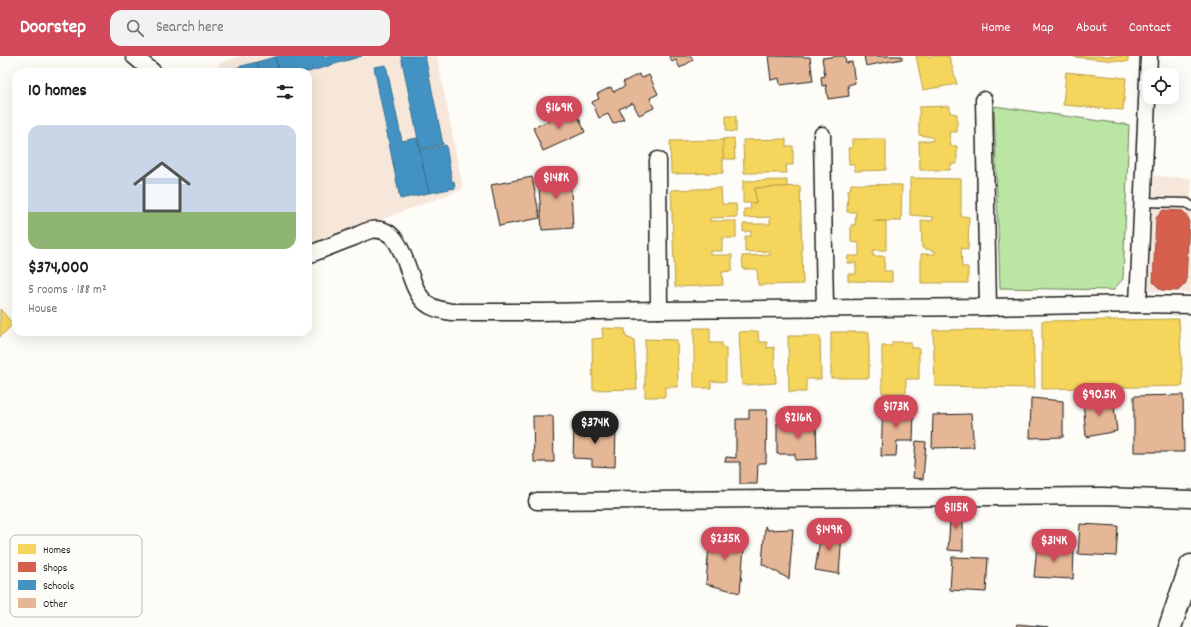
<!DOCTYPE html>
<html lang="en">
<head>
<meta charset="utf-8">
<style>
	body { margin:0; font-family:Dekko,sans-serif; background:#f2f2f2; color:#202124; height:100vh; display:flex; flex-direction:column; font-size:15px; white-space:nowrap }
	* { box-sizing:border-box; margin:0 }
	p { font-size:13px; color:#757577 }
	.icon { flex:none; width:22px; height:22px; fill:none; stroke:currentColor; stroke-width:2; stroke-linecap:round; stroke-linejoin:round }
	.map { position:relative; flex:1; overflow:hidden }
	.side { position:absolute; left:12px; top:12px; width:300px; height:268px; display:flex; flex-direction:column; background:#fff; border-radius:12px; box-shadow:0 4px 16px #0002 }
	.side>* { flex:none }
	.buttons { position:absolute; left:1143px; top:12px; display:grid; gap:8px }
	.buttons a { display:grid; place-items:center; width:36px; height:36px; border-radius:8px; background:#fff; box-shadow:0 4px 16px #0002; font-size:20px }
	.price { position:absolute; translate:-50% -34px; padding:0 9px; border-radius:14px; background:#d1495b; color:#fff; font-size:13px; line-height:26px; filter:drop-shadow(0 1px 2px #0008) }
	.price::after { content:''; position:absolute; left:50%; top:24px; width:12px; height:9px; margin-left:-6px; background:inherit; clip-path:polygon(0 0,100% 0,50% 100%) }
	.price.current { background:#222; color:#fff }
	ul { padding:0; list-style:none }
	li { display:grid; align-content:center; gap:8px; height:212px; padding:0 16px }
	li span { display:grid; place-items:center; height:124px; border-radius:12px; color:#555 }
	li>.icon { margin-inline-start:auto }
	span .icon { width:72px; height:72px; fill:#fffc; stroke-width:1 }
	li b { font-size:17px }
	h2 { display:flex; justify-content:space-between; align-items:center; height:48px; padding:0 16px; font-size:17px }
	header { display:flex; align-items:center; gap:24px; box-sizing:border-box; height:56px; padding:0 20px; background:#d1495b; color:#fff }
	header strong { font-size:19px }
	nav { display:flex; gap:22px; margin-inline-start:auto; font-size:14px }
	.search { width:280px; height:36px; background:#f2f2f2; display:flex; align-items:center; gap:10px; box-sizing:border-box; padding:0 14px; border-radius:12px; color:#757577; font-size:15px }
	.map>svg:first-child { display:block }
	.built { fill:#f6e7da }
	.green { fill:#bbe5a2; stroke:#6c805f }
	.homes { fill:#f6d55c; stroke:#b59e49 }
	.shops { fill:#d6604d; stroke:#9e4c3e }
	.schools { fill:#4393c3; stroke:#376f91 }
	.building { fill:#e5b796; stroke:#1c1c1c }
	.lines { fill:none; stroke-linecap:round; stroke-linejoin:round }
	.lane-casing { stroke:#1c1c1c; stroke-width:11 }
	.street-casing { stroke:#1c1c1c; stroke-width:19 }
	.primary-casing { stroke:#1c1c1c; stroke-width:25 }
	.lane { stroke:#fdfcf7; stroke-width:8 }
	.street { stroke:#fdfcf7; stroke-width:16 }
	.primary { stroke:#fdfcf7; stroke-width:22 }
	.key { fill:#fdfcf7; stroke:#bab9b5; stroke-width:1 }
	.key-label { font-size:11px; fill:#1c1c1c }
</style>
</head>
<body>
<header>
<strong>Doorstep</strong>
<div class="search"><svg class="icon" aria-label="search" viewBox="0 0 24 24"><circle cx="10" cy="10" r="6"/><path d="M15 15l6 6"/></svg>Search here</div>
<nav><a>Home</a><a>Map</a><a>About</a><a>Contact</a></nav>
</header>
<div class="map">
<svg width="1191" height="571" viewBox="0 0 1191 571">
	<rect width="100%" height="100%" fill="#fdfcf7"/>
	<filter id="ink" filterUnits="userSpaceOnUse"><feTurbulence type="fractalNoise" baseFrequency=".025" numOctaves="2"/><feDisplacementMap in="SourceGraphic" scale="8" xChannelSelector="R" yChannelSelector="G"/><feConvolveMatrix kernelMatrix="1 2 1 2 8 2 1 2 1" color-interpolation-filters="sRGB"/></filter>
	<g filter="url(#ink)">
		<g class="built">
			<path d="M 241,0 L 437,0 L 463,133 L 308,191 L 308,16 L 220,16 L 219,7 Z"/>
			<path d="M 1154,120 L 1191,122 L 1191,237 L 1149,235 Z"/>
		</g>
		<path class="green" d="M 994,50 L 1129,69 L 1123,223 L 1113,234 L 1000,232 Z"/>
		<g class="homes">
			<path d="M 916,0 L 949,0 L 957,28 L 923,34 Z"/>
			<path d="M 1074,0 L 1128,0 L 1128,6 L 1074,1 Z"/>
			<path d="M 1066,16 L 1126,22 L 1123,54 L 1063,49 Z"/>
			<path d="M 950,50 L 950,57 L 957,58 L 957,76 L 949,76 L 951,90 L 957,90 L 957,108 L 951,108 L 950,114 L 920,114 L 919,85 L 933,85 L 932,81 L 919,79 L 919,51 Z"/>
			<path d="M 726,60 L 736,60 L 736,76 L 726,75 Z"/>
			<path d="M 734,82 L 735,103 L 723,103 L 722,83 Z"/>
			<path d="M 786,83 L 786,90 L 793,90 L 793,109 L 786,109 L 787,117 L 744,117 L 743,84 Z"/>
			<path d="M 852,83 L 886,83 L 886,114 L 855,115 L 854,109 L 849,108 L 848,92 L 852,92 Z"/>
			<path d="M 723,84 L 723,117 L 671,118 L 670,85 Z"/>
			<path d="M 910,122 L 961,123 L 961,160 L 969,161 L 968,194 L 961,192 L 962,211 L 968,211 L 968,227 L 921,227 L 921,198 L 935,198 L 935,195 L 922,192 L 921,164 L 933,165 L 933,161 L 910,159 Z"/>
			<path d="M 787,124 L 787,131 L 755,132 L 756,147 L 743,147 L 743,125 Z"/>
			<path d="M 851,128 L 902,129 L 901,165 L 873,165 L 886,165 L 886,194 L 873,194 L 873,200 L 885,200 L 884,215 L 892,215 L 892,226 L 848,225 L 848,218 L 856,218 L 856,207 L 847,207 L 848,200 L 859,200 L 859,187 L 851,186 L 851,169 L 855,169 L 856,156 L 847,156 L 848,134 L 850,134 Z"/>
			<path d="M 800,130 L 803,228 L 758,229 L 757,213 L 743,213 L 742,200 L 770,199 L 770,195 L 745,196 L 745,180 L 751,180 L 751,175 L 743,176 L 743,168 L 770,168 L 770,161 L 744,162 L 744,153 L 751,153 L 750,147 L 756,147 L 755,132 Z"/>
			<path d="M 721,132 L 722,148 L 736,148 L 737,161 L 710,162 L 710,165 L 736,165 L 736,182 L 722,182 L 722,195 L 710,195 L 710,199 L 732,199 L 732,215 L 722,216 L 723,229 L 675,231 L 671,134 Z"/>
			<path d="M 0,253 L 13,268 L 0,281 Z"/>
			<path d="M 1179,263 L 1183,330 L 1042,333 L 1042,265 Z"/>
			<path d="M 602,272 L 625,273 L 626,281 L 634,284 L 637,333 L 593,334 L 592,283 L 603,282 Z"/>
			<path d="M 694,272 L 710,272 L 710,287 L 722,287 L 722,291 L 726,293 L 726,326 L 711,325 L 711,332 L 694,332 Z"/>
			<path d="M 1033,273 L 1035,332 L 935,330 L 933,274 Z"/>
			<path d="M 758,275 L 759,286 L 767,286 L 767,292 L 774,291 L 776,327 L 742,329 L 739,276 Z"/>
			<rect x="831" y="276" width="38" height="46"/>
			<path d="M 788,280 L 820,280 L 821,323 L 806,323 L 806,336 L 789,336 Z"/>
			<path d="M 645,283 L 677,284 L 678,331 L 665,331 L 665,341 L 645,341 Z"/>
			<path d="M 892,286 L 911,286 L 911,292 L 919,292 L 919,323 L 906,323 L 906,337 L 882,337 L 882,290 L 892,290 Z"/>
		</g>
		<path class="shops" d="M 1163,154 L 1183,155 L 1189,163 L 1186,227 L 1178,235 L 1161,234 L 1153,226 L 1156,162 Z"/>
		<g class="schools">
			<path d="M 279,0 L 362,0 L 308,16 L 279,16 L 275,1 Z"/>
			<path d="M 401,0 L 425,0 L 443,88 L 420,93 Z"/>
			<path d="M 275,1 L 279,16 L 259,16 L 257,6 Z"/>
			<path d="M 257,6 L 259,16 L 239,16 L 238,11 Z"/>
			<path d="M 386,9 L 402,85 L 417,82 L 429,137 L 400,143 L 374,11 Z"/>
			<path d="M 446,89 L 452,126 L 454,125 L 455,132 L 429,137 L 420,94 Z"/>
		</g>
		<g class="building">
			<path d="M 669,0 L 691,0 L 693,4 L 680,12 L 676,4 L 672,6 Z"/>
			<path d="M 768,0 L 810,1 L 813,25 L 780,29 L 779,22 L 771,24 Z"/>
			<path d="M 838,0 L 845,0 L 846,7 L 852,6 L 855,27 L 848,29 L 849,40 L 828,43 L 826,29 L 822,30 L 821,21 L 825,20 L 822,2 Z"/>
			<path d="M 864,0 L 902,0 L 902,3 L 866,10 Z"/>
			<path d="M 639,18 L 642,22 L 649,19 L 658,38 L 650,42 L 654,52 L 639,59 L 633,47 L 619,53 L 624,63 L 613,68 L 608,58 L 599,62 L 592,46 L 599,43 L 597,38 L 611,31 L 613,36 L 625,30 L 623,26 Z"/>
			<path d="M 575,53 L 585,76 L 543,95 L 533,72 Z"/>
			<path d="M 570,115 L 573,172 L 542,174 L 538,117 Z"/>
			<path d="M 532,121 L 540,162 L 499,170 L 491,129 Z"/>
			<path d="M 1183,339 L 1184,396 L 1134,396 L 1134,340 Z"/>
			<path d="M 1031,342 L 1063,345 L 1063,381 L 1030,382 Z"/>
			<path d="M 1113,342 L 1117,375 L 1086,381 L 1083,344 Z"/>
			<path d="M 883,347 L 894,348 L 894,354 L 914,355 L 913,385 L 897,385 L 896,400 L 881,400 Z"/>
			<path d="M 749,354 L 767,354 L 766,407 L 758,407 L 757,428 L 740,428 L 740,406 L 725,406 L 726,401 L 736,402 L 736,363 L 749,363 Z"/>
			<path d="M 971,358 L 974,391 L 932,392 L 933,359 Z"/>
			<path d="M 533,360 L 553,360 L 554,406 L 534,406 Z"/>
			<path d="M 816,366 L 817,403 L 795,404 L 795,398 L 777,398 L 777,367 Z"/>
			<path d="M 574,369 L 616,371 L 615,411 L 592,410 L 592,403 L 573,402 Z"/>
			<path d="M 916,385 L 926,386 L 923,423 L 913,422 Z"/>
			<path d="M 951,451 L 963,451 L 963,495 L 948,494 Z"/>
			<path d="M 1080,468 L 1118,470 L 1116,500 L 1078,498 Z"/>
			<path d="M 765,470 L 767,474 L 793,473 L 789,523 L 762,508 Z"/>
			<path d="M 822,471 L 842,478 L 839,518 L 815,514 Z"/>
			<path d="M 710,475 L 745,481 L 740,537 L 706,528 Z"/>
			<path d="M 1037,490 L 1074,494 L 1073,523 L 1034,521 Z"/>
			<path d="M 952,501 L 988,502 L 986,536 L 950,534 Z"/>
			<path d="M 1017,568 L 1049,571 L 1016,571 Z"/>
		</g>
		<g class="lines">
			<g class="lane-casing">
				<path id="lane" d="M 1142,146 L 1187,147 L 1191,150"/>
			</g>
			<g class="street-casing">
				<g id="street">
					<path d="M 134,0 L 153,16"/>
					<path d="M 984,44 L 988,251"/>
					<path d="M 822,79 L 825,253"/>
					<path d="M 658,104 L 659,254"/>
					<path d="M 308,199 C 323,193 338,187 354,181 C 359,179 365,175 371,174 C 408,168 404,229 426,247 C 433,253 442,254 451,256 L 540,256 L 659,254 L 988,251 L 1138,248 L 1191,249"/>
					<path d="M 1138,248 L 1149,0"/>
					<path d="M 537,445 L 1102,440 L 1191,443"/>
				</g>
			</g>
			<g class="primary-casing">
				<path id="primary" d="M 1170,571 L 1191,510"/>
			</g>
			<use href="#lane" class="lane"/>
			<use href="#street" class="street"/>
			<use href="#primary" class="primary"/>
		</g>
	</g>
	<rect x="10" y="479" width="132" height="82" rx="6" class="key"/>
	<rect x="18" y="488" width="18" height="10" fill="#f6d55c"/>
	<rect x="18" y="506" width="18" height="10" fill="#d6604d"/>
	<rect x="18" y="524" width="18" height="10" fill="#4393c3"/>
	<rect x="18" y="542" width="18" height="10" fill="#e5b796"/>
	<g class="key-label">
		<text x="43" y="497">Homes</text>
		<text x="43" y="515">Shops</text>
		<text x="43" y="533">Schools</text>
		<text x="43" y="551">Other</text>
	</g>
</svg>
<div class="buttons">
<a><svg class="icon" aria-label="locate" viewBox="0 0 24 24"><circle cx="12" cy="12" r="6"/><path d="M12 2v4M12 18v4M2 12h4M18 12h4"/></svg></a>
</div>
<b class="price" style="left:559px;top:74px">$169K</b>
<b class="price" style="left:556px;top:144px">$148K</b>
<b class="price" style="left:1099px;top:361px">$90.5K</b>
<b class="price" style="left:896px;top:373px">$173K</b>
<b class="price" style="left:798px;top:384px">$216K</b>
<b class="price current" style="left:595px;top:389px">$374K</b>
<b class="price" style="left:956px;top:474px">$115K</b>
<b class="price" style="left:829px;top:496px">$149K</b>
<b class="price" style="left:725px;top:505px">$235K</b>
<b class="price" style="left:1054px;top:507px">$314K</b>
<section class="side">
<h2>10 homes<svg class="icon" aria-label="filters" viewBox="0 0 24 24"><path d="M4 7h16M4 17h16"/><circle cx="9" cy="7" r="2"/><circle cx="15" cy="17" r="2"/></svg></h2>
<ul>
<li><span style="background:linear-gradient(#c9d6e8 70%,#8fb573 0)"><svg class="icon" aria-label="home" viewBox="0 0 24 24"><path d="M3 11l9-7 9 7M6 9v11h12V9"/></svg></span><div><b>$374,000</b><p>5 rooms · 188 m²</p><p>House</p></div></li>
</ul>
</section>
</div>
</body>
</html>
